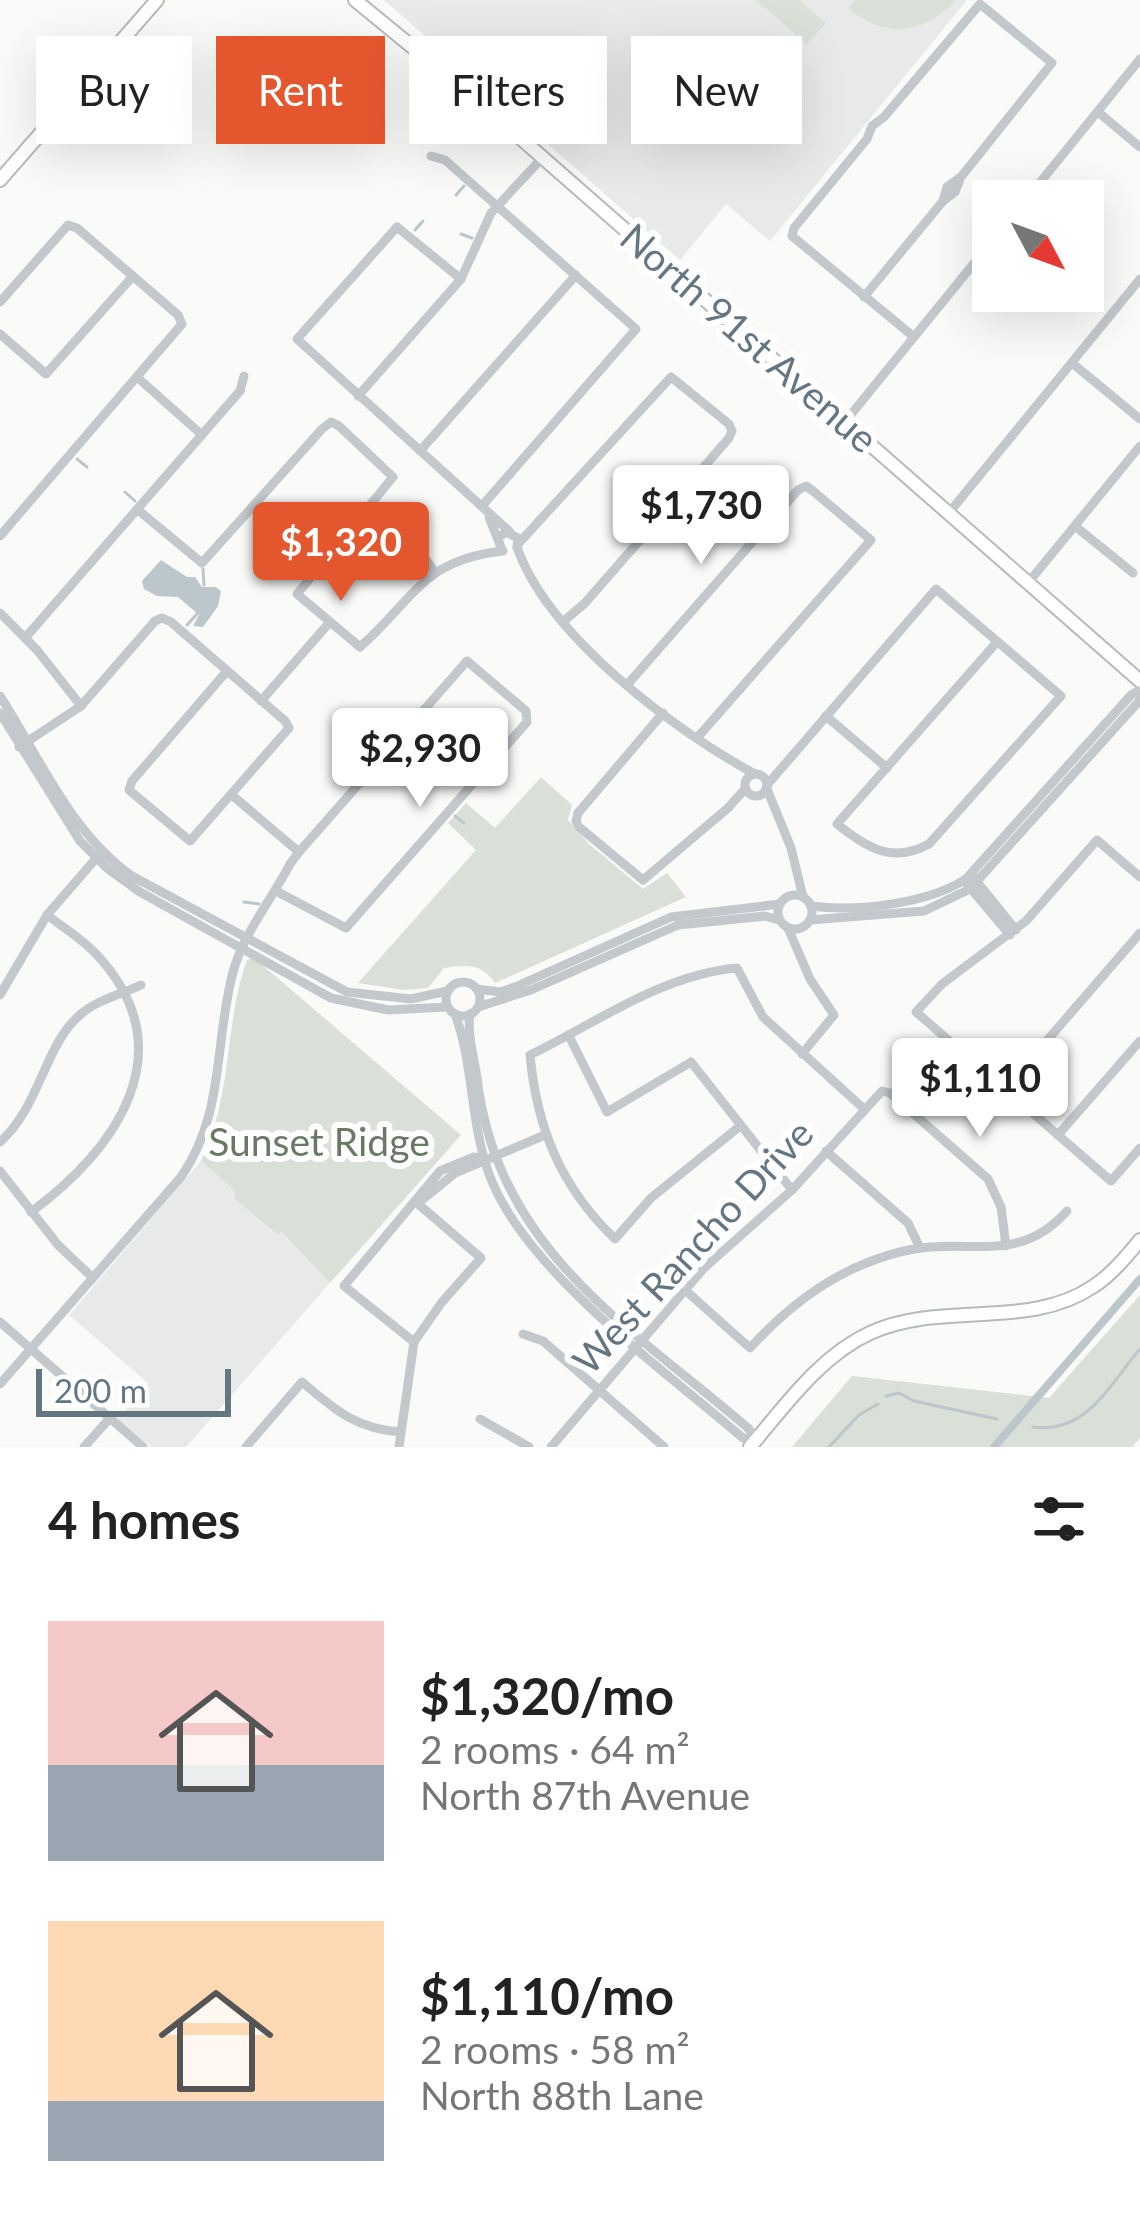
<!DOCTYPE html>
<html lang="en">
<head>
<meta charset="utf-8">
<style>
	body { margin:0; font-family:Lato,sans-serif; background:#f2f2f2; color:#222; height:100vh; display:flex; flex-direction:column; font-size:45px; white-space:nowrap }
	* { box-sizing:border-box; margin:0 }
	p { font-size:39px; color:#767676 }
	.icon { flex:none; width:66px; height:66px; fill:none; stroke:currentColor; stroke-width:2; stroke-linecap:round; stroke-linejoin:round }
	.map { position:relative; height:1447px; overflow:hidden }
	.drawer { display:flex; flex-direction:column; background:#fff; flex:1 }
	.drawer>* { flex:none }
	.top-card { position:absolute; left:36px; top:36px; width:1068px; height:108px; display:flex; gap:24px }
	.needle { width:78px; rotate:131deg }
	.controls { position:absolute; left:972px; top:180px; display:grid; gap:24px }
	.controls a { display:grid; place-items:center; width:132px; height:132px; border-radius:0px; background:#fff; box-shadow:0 12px 48px #0002; font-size:60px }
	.scale { position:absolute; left:36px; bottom:30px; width:195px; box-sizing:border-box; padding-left:12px; border:6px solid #657683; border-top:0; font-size:33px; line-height:42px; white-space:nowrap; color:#657683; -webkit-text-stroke:9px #fff; paint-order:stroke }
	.price { position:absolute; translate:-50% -102px; padding:0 27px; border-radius:12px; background:#fff; color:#222; font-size:39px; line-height:78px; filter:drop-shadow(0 3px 6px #0008) }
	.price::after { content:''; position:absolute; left:50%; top:72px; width:36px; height:27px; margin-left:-18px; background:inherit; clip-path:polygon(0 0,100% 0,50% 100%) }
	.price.active { background:#e4572e; color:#fff }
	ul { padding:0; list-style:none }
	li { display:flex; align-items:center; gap:36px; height:300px; padding:0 48px }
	li span { display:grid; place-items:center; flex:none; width:336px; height:240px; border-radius:0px; color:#555 }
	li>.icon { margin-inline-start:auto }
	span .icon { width:144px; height:144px; fill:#fffc; stroke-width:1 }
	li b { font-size:51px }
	h2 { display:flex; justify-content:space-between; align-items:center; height:144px; padding:0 48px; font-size:51px }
	.chip { padding:0 42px; border-radius:0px; background:#fff; box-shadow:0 12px 48px #0002; font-size:42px; line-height:108px }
	.chip.active { background:#e4572e; color:#fff }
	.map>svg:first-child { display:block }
	.built { fill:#e8e9e9 }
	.green { fill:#dadfd7 }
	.water { fill:#bbc7cb }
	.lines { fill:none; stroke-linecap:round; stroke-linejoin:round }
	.stream { stroke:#bbc7cb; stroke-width:3 }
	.canal { stroke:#bbc7cb; stroke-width:8 }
	.major-casing { stroke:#b5babe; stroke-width:16 }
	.minor { stroke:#c3c8cc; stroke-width:9 }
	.major { stroke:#fff; stroke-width:12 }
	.labels { text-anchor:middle; stroke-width:12; stroke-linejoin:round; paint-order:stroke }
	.street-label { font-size:39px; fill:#657683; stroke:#fff }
	.park-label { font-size:39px; fill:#687a64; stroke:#fff }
</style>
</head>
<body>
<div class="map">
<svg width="1140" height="1447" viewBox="0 0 1140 1447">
	<rect width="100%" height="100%" fill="#fafaf8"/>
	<g class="built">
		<path d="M 384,0 L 967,0 L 770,241 L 726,204 L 680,260 Z"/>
		<path d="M 201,1161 L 235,1191 L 235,1199 L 276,1235 L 280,1232 L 330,1283 L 186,1447 L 151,1447 L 118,1419 L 148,1383 L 69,1315 Z"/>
	</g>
	<g class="green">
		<path d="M 756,0 L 799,0 L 826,23 L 807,44 Z"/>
		<path d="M 855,0 L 956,0 C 923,35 885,39 848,8 Z"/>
		<path d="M 541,777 L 572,805 L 568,820 L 589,844 L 643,889 L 667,873 L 686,897 L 495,983 C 482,963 466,965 444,968 L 428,988 L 404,990 L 358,983 L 476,850 L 448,823 L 466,803 L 495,828 Z"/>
		<path d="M 253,957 L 461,1135 L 330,1283 L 281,1232 L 277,1235 L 235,1199 L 235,1191 L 201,1161 C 234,1091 223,1029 247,960 Z"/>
		<path d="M 1140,1295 L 1140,1438 L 1132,1447 L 792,1447 L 852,1376 L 1049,1398 Z"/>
	</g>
	<path class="water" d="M 161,560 L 187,577 L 195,577 L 202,587 L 216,587 L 221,591 L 218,606 L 203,627 L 193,626 L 199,615 L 178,597 L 157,596 L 144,589 L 142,581 Z"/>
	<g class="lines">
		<g class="stream">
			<path d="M 456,195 L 464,186"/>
			<path d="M 415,230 L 423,221"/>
			<path d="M 461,234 L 472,238"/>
			<path d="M 77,459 L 87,467"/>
			<path d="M 125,492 L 135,501"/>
			<path d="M 203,569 L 204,585"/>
			<path d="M 187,625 L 197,614"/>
			<path d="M 395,752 L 405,760"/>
			<path d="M 455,816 L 464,823"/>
			<path d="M 244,902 L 259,904"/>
			<path d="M 886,1396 L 899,1393 L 914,1401 L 997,1419"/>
			<path d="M 1033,1427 C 1087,1434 1109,1385 1140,1349"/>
			<path d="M 829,1447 L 859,1415 L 878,1404"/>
		</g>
		<path class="canal" d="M 994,1447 L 1140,1279"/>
		<g class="major-casing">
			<g id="major">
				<path d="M 355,0 L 477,100 L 1140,681"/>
				<path d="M 0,180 L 157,0"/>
				<path d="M 750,1447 C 785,1406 820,1356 870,1333 C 942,1300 1028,1331 1094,1286 C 1112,1274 1126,1257 1140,1240"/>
			</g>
		</g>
		<g class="minor">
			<path d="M 1098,112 L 1140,147"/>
			<path d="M 431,156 L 445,160 L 636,329 L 482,506"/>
			<path d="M 1025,201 L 1140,59"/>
			<path d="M 461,279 L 397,227 L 297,339 L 510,532"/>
			<path d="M 864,297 L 943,201 L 955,192 L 959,182"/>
			<path d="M 0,302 L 68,225 L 77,228 L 178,315 L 182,324 L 0,536"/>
			<path d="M 0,334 L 46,374 L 133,276"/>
			<path d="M 914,337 L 792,236 L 794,228 L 867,139 L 872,126 L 884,117 L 980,4 L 1052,63 L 961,177 L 947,187 L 943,201"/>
			<path d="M 1072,363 L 1140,419"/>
			<path d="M 138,378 L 202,435"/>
			<path d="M 358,396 L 461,279 L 491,213 L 543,157"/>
			<path d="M 844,423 L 993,240"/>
			<path d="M 420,451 L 576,275"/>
			<path d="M 368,509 L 424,557 L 435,572"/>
			<path d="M 138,510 L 202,563 L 322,429 L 331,422 L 339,426 L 393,477 L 297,594 L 360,647 C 414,600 421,560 503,551"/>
			<path d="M 948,514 L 1140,279"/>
			<path d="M 489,517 L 502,550"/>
			<path d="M 1075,526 L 1133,573"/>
			<path d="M 498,538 L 506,532 L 518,538 L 517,548"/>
			<path d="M 518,544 L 671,377 L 729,424 L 732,431 L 729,438 L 585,603 L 564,621"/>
			<path d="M 517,547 C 547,635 675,731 755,774"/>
			<path d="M 1028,583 L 1140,446"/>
			<path d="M 0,613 L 37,650 L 81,706"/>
			<path d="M 26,637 L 240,391 L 244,376"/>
			<path d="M 627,685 L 798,490 L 806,486 L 813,491 L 871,540 L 697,738"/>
			<path d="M 0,696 C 40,758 70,832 132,876 L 347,992 L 411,999 L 447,991"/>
			<path d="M 261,701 L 329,623"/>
			<path d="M 0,713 L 80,841 L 107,868 L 140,892 L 331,998 L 388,1010 L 447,1007"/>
			<path d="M 663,713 L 578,813 L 576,821 L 579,827 L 643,880 L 728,808 L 745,789"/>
			<path d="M 826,716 L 887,768"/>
			<path d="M 19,747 L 81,706 L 155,621 L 162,618 L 171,622 L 285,721 L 289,728 L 190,841 L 129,790 L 132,781 L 227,671"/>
			<circle cx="756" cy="785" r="11"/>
			<path d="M 767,785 L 936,589 L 1061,696 L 929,844 C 892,864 867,848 837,824 L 997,642"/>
			<path d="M 767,789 L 791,848 L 803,897"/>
			<path d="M 233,796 L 299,852"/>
			<path d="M 1140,877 L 1097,840 L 1026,921 L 942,984 L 916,1012 L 1111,1181 L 1140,1148"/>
			<path d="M 974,878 L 1016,930"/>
			<path d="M 967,884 L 1010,935"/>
			<circle cx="795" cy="912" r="17"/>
			<path d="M 811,906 C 856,912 927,904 966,879 L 1131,695 L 1140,690"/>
			<path d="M 810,920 L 924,911 L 970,889 L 1140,700"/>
			<path d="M 788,928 L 810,979 L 834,1015 L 802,1054"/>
			<circle cx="463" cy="999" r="17"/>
			<path d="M 477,989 L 500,992 L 515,987 L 671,917 L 780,904"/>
			<path d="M 0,995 L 47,915 L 99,855"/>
			<path d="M 478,1007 L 531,990 L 678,925 L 765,916 L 779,920"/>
			<path d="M 455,1014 C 475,1067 469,1128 493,1184 C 533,1276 666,1372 743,1438 L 755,1441"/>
			<path d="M 470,1014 C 467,1035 474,1057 477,1078 C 498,1251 627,1324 749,1429 L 755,1441"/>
			<path d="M 569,1036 L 607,1112 L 691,1062 L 792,1190"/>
			<path d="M 1005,1089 L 1140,933"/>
			<path d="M 740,1126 L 651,1198 L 615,1239 C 561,1187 537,1129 530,1055 C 598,1022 661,975 737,968 L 763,1017 L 863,1108"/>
			<path d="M 1058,1135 L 1140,1041"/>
			<path d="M 0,1142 C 40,1107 45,1043 81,1014 C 97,1000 122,994 141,985"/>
			<path d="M 826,1151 L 908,1223 L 920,1248"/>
			<path d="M 0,1171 L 58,1245 L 93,1278"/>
			<path d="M 422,1200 L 455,1173 L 545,1135"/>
			<path d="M 31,1212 C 117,1149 185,1051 98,956 C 84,940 64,928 47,915"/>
			<path d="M 685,1290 L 750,1348 C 793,1301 841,1266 904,1251 C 968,1236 1017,1267 1067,1211"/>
			<path d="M 0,1322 L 143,1447"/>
			<path d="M 523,1334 L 543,1341 L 664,1447"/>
			<path d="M 414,1342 L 344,1286 L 440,1171 L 474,1157 L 484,1159"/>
			<path d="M 0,1384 L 181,1177 C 225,1114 214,1043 233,972 C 243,934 272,899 290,864 L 299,852 L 467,661 L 526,711 L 527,722 L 346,928 L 276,891"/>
			<path d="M 480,1419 L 529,1447"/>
			<path d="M 84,1447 L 110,1418"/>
			<path d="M 246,1447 L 302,1382 C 335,1410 356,1429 401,1432"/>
			<path d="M 399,1447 L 414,1342 L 442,1302 L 481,1258 L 417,1203"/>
			<path d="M 551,1447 L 703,1269 L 792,1190 L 882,1091 L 890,1093 L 988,1179 L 1001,1207 L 1006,1246"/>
		</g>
		<use href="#major" class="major"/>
	</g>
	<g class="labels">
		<g class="street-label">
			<text transform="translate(749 338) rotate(41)" y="14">North 91st Avenue</text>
			<text transform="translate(693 1247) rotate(-47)" y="14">West Rancho Drive</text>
		</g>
		<g class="park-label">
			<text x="319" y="1156">Sunset Ridge</text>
		</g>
	</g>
</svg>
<div class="controls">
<a><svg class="needle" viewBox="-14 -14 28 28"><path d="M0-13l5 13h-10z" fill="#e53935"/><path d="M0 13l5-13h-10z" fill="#767676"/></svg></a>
</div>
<div class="scale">200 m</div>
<b class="price" style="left:701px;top:567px">$1,730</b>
<b class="price active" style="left:341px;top:604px">$1,320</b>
<b class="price" style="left:420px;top:810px">$2,930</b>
<b class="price" style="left:980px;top:1140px">$1,110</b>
<div class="top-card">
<a class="chip">Buy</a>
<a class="chip active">Rent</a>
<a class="chip">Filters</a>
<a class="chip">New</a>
</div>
</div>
<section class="drawer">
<h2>4 homes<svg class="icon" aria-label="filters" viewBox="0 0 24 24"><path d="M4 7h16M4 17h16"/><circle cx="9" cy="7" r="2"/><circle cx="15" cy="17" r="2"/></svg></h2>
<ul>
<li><span style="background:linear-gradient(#f6c9c9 60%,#9aa5b1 0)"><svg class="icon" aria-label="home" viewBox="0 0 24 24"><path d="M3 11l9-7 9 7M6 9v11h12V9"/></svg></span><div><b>$1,320/mo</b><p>2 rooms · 64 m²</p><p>North 87th Avenue</p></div></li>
<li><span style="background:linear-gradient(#ffd9b3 75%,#9aa5b1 0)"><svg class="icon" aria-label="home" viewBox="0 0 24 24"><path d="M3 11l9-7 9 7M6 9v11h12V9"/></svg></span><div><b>$1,110/mo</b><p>2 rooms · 58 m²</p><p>North 88th Lane</p></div></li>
</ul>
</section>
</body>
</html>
